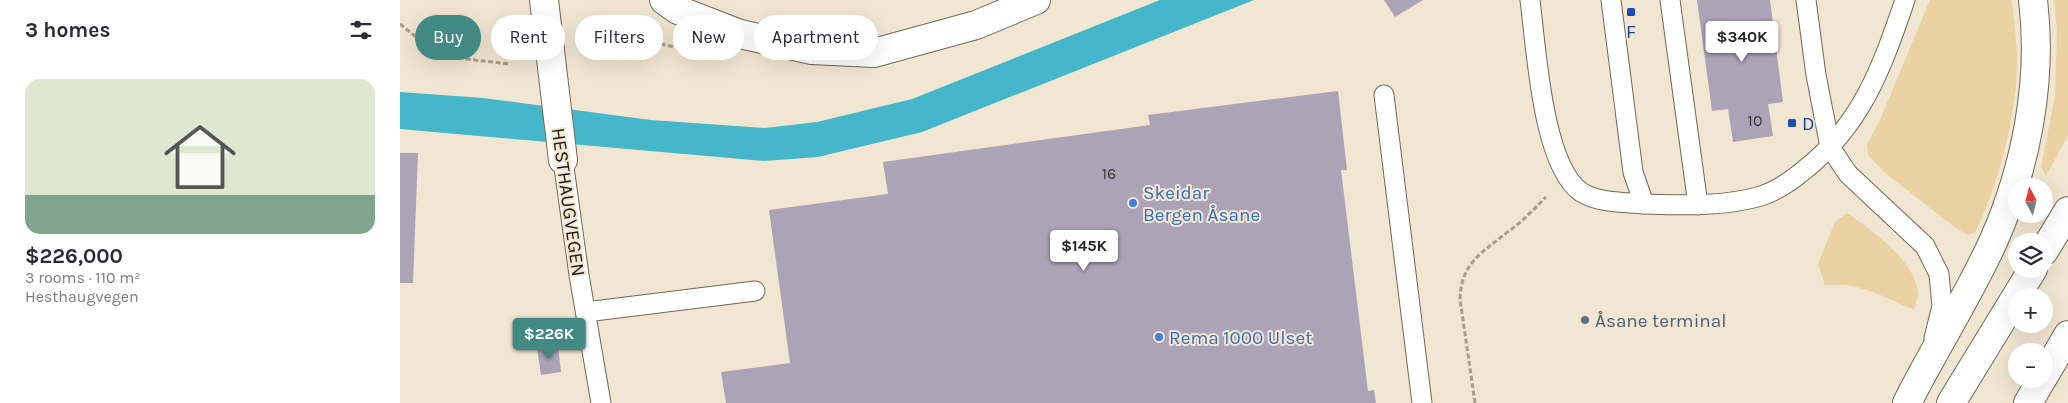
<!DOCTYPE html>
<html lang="en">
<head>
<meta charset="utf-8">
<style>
	body { margin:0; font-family:Karla,sans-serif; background:#f7f7f7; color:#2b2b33; height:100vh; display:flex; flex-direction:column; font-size:19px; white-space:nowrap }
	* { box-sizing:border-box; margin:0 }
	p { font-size:16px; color:#7c7c81 }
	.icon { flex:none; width:28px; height:28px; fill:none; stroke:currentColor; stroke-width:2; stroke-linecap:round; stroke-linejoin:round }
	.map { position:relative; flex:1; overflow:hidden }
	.panel { display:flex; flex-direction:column; background:#fff; width:400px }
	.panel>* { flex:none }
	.top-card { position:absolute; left:15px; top:15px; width:475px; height:45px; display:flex; gap:10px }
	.needle { width:32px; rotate:353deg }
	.tools { position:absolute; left:1608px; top:178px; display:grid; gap:10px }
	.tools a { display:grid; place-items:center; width:45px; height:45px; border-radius:50%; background:#fff; box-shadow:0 5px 20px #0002; font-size:25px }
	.price { position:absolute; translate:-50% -42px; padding:0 11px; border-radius:5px; background:#fff; color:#222; font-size:16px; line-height:32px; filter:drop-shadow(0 1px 2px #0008) }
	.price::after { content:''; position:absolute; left:50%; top:30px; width:15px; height:11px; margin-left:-8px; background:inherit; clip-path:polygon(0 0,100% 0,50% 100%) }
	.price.current { background:#428984; color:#fff }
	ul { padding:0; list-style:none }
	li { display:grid; align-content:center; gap:10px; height:265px; padding:0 25px }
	li span { display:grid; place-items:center; height:155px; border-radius:15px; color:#555 }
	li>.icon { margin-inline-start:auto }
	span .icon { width:90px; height:90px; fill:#fffc; stroke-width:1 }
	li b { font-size:21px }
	h2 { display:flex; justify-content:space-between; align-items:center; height:60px; padding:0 25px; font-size:21px }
	.chip { padding:0 18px; border-radius:22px; background:#fff; box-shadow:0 5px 20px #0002; font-size:18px; line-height:45px }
	.chip.current { background:#428984; color:#fff }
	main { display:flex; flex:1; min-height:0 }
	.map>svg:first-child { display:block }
	.green { fill:#ead2a3 }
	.water { fill:#46b7cb }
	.building { fill:#aca3b7 }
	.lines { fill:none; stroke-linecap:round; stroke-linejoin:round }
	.lane-casing { stroke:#716855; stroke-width:21 }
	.street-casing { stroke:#716855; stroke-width:30 }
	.highway-casing { stroke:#716855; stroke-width:30 }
	.path { stroke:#a89f8f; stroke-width:3; stroke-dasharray:5 2.5; stroke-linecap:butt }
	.lane { stroke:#fff; stroke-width:19 }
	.street { stroke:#fff; stroke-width:28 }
	.highway { stroke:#fff; stroke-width:28 }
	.transit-dot { fill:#1a4fb4; stroke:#f1e6d1; stroke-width:2 }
	.shop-dot { fill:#3f7fe0; stroke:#f1e6d1; stroke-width:2 }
	.service-dot { fill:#5c6f8a; stroke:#f1e6d1; stroke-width:2 }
	.labels { text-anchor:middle; stroke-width:4; stroke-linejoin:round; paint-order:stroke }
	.number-label { font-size:16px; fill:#3d3838 }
	.transit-label { font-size:19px; fill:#164399; stroke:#f1e6d1 }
	.shop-label { font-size:19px; fill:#366cbe; stroke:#f1e6d1; text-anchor:start }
	.street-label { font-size:19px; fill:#18140d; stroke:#f1e6d1 }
	.service-label { font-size:19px; fill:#4e5e75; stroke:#f1e6d1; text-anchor:start }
</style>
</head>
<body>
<main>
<section class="panel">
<h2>3 homes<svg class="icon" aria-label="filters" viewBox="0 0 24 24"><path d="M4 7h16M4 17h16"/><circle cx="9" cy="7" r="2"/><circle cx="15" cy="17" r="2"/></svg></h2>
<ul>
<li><span style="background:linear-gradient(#dfe7d0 75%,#7fa58c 0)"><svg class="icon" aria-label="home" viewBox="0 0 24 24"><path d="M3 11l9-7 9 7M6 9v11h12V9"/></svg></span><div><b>$226,000</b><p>3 rooms · 110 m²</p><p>Hesthaugvegen</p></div></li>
</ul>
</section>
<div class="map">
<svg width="1668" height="403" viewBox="0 0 1668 403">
	<rect width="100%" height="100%" fill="#f1e6d1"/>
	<g class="green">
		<path d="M 1530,0 L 1612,0 C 1614,23 1618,47 1617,69 C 1615,120 1598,188 1575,232 L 1568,235 L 1557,229 L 1484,172 L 1468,155 L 1467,144 L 1480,120 Z"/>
		<path d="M 1654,0 L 1668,0 L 1668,135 L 1646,176 L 1641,167 L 1655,96 L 1657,29 Z"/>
		<path d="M 1447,213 C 1471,229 1518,263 1518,295 C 1517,300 1515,306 1514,310 C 1484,297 1459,282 1425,285 L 1418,264 L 1435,222 Z"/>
	</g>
	<path class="water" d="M 760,0 L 854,0 L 522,132 L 418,157 L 364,161 L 0,129 L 0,92 L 83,98 L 251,120 L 365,128 L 417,122 L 512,99 Z"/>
	<g class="building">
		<path d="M 984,0 L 1023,0 L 995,17 Z"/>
		<path d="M 1297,0 L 1370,0 L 1383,102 L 1368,104 L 1373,136 L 1333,142 L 1328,109 L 1312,111 Z"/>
		<path d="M 938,91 L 947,170 L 941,170 L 968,391 L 974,390 L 976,403 L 326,403 L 321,372 L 390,363 L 369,210 L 488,194 L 483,162 L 750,125 L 748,115 Z"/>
		<path d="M 0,153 L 18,153 L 13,283 L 0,283 Z"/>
		<path d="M 158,346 L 161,372 L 141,375 L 137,348 Z"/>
	</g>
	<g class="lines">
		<g class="lane-casing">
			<g id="lane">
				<path d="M 1130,0 C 1136,45 1142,165 1181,192 C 1198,203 1223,202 1244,204"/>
				<path d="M 1211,0 L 1233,172 L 1244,204 C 1283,205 1323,207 1361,196 C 1377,191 1391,181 1403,171 C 1462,125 1482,67 1505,0"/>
				<path d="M 1270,0 L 1298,205"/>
				<path d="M 1406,0 L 1416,75 L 1430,147 L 1448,174 L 1525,246 L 1539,274 L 1542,306 L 1534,338"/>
				<path d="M 984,95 L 1022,403"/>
				<path d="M 163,160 L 179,275 L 201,403"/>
				<path d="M 186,312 L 355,291"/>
			</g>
		</g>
		<g class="street-casing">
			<g id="street">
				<path d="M 144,0 L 163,160"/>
				<path d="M 264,0 L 278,10 L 340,34 L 412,50 L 474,53 L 576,25 L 636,0"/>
			</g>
		</g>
		<g class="highway-casing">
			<g id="highway">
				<path d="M 1644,251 L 1668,211"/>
				<path d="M 1644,376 L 1668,335"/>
				<path d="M 1507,403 C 1534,349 1568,297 1593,242 C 1626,168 1643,81 1633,0"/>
				<path d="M 1551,403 L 1633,269"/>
				<path d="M 1628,403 L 1642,379"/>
			</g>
		</g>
		<g class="path">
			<path d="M 0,24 L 16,37 L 66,59 L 110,64"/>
			<path d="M 182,50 C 218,27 235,38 274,47"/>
			<path d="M 1075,403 L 1060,299 C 1061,262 1083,252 1109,231 C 1123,221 1134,209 1146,197"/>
		</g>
		<use href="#lane" class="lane"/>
		<use href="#street" class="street"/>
		<use href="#highway" class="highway"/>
	</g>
	<g class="transit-dot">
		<rect x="1226" y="7" width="10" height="10" rx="2.5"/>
		<rect x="1387" y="118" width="10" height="10" rx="2.5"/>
	</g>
	<g class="shop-dot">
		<circle cx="733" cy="203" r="5"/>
		<circle cx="759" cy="337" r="5"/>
	</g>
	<circle class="service-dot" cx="1185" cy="320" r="5"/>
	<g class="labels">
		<g class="number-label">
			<text x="1355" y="126">10</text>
			<text x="709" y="179">16</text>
		</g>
		<g class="transit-label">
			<text x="1231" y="38">F</text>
			<text x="1402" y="130" text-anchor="start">D</text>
		</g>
		<g class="shop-label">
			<text x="743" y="199">Skeidar<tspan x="743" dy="22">Bergen Åsane</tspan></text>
			<text x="769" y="344">Rema 1000 Ulset</text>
		</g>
		<g class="street-label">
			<text transform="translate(169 202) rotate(82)" y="7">HESTHAUGVEGEN</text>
		</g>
		<g class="service-label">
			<text x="1195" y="327">Åsane terminal</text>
		</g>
	</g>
</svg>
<div class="tools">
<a><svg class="needle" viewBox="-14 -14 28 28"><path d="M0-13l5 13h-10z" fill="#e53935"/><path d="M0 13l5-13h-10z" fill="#7c7c81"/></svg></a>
<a><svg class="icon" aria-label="layers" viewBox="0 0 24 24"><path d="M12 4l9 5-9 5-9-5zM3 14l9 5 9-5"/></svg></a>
<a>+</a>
<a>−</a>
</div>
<b class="price" style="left:1342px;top:63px">$340K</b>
<b class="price" style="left:684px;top:272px">$145K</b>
<b class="price current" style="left:149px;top:360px">$226K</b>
<div class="top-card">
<a class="chip current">Buy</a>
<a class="chip">Rent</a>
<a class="chip">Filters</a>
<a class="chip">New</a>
<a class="chip">Apartment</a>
</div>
</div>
</main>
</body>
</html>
